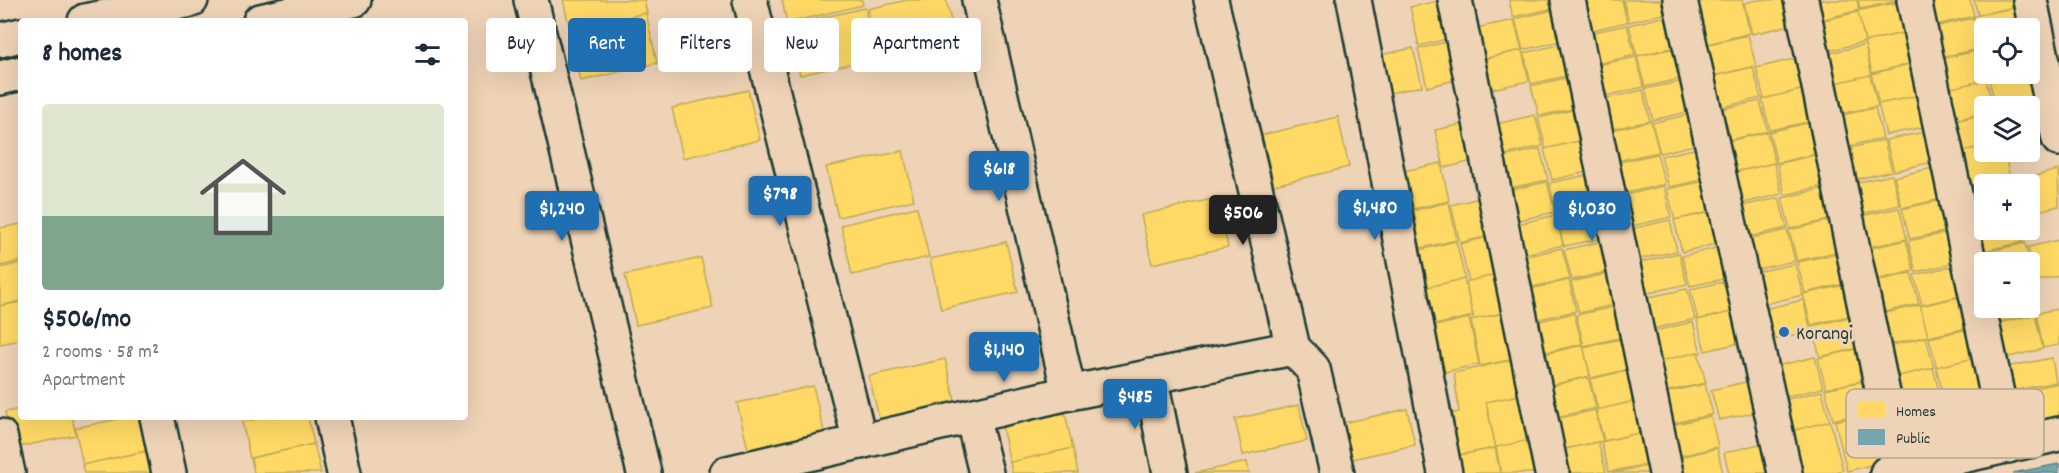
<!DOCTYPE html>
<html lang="en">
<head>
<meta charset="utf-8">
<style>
	body { margin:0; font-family:Dekko,sans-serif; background:#f6f6f7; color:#1f2937; height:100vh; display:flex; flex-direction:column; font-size:22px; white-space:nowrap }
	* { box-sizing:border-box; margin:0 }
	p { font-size:20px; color:#747a83 }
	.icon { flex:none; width:33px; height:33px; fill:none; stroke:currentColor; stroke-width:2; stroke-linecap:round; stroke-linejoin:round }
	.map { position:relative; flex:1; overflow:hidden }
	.side { position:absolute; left:18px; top:18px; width:450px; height:402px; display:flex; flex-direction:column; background:#fff; border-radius:6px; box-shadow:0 6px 24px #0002 }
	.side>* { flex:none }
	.top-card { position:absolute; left:486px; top:18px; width:570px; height:54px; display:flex; gap:12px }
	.tools { position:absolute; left:1974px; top:18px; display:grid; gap:12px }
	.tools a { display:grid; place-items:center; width:66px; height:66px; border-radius:6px; background:#fff; box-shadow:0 6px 24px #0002; font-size:30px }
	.price { position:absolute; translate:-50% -51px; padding:0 14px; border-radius:6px; background:#1f6fb2; color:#fff; font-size:20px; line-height:39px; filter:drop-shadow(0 2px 3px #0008) }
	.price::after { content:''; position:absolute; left:50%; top:36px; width:18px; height:14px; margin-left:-9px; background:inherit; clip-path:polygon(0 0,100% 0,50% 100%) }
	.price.active { background:#222; color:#fff }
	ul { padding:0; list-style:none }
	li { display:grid; align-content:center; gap:12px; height:318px; padding:0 24px }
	li span { display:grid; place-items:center; height:186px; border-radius:6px; color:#555 }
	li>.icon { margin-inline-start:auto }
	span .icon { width:108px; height:108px; fill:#fffc; stroke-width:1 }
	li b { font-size:26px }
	h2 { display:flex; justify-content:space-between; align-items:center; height:72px; padding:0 24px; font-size:26px }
	.chip { padding:0 21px; border-radius:6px; background:#fff; box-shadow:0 6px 24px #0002; font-size:21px; line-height:54px }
	.chip.active { background:#1f6fb2; color:#fff }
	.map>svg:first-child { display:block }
	.homes { fill:#ffd966; stroke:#bcaa57; stroke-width:1.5 }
	.public { fill:#76a5af; stroke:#5c868a; stroke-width:1.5 }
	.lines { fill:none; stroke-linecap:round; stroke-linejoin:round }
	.minor-casing { stroke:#1f3d34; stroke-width:38 }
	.minor { stroke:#efd3b6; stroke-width:33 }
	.poi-dot { fill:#1f6fb2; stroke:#efd3b6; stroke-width:2 }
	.labels { text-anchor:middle; stroke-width:6; stroke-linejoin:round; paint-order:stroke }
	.poi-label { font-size:20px; fill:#1f3d34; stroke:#efd3b6; text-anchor:start }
	.key { fill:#efd3b6; stroke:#b1a68f; stroke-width:1.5 }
	.key-label { font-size:16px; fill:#1f3d34 }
</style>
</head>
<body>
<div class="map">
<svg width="2059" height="473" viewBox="0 0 2059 473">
	<rect width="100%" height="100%" fill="#efd3b6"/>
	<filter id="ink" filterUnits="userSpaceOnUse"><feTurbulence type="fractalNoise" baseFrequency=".0167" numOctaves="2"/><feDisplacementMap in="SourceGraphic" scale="12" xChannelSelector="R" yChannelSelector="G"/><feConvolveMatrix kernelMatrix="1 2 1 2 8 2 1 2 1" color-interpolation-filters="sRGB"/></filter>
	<g filter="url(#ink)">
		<g class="homes">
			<path d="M 563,0 L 644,0 L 647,13 L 570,30 Z"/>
			<path d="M 782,0 L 862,0 L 863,5 L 787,23 Z"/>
			<path d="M 907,0 L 946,0 L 956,41 L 879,59 L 868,9 Z"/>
			<path d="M 1443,0 L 1455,37 L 1419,46 L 1410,7 Z"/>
			<path d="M 1509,0 L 1558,0 L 1560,7 L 1513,17 Z"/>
			<path d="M 1580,0 L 1622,0 L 1627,22 L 1584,32 Z"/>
			<path d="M 1623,0 L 1669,0 L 1672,12 L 1629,22 Z"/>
			<path d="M 1708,0 L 1742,0 L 1750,33 L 1704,45 L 1695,3 Z"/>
			<path d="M 1758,0 L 1788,0 L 1795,24 L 1752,34 L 1744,3 Z"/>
			<path d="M 1811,0 L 1857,0 L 1859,10 L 1817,21 Z"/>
			<path d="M 1858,0 L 1902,0 L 1860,9 Z"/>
			<path d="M 1925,0 L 1970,0 L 1974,16 L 1932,26 Z"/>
			<path d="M 1974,0 L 2019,0 L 2020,6 L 1978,15 Z"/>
			<path d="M 1900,2 L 1908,32 L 1865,42 L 1857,11 Z"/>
			<path d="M 2017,7 L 2023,28 L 1984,28 L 1984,47 L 1982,48 L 1974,16 Z"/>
			<path d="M 865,8 L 876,58 L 800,75 L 789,25 Z"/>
			<path d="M 1557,9 L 1565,40 L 1523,50 L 1515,19 Z"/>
			<path d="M 1858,12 L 1865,42 L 1823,52 L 1815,22 Z"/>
			<path d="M 646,13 L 657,63 L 581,81 L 570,31 Z"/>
			<path d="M 1672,15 L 1680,46 L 1637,56 L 1629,25 Z"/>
			<path d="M 1973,18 L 1980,49 L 1937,58 L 1929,28 Z"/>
			<path d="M 1514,20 L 1522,50 L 1479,60 L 1471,29 Z"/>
			<path d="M 1627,25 L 1635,55 L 1592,65 L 1584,34 Z"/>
			<path d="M 1907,32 L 1915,63 L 1872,73 L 1864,42 Z"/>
			<path d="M 1748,35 L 1756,66 L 1713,76 L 1705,45 Z"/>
			<path d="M 1455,40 L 1463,78 L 1427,87 L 1418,49 Z"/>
			<path d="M 1567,43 L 1575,74 L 1531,84 L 1524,53 Z"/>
			<path d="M 1865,45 L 1872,76 L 1829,85 L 1821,55 Z"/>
			<path d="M 1680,47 L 1688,77 L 1645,87 L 1637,56 Z"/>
			<path d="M 1413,48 L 1422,86 L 1385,94 L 1376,56 Z"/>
			<path d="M 1522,50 L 1529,81 L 1487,90 L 1479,60 Z"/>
			<path d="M 1980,50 L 1987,81 L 1945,90 L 1937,60 Z"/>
			<path d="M 1636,57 L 1644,87 L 1601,97 L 1593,66 Z"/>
			<path d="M 1798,58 L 1806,89 L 1764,99 L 1756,68 Z"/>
			<path d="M 1914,63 L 1922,95 L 1879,104 L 1871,74 Z"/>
			<path d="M 1753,67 L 1761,98 L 1718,108 L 1710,77 Z"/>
			<path d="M 2016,74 L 2030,74 L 2040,101 L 2014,106 L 1996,106 L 1989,80 Z"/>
			<path d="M 1870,75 L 1878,106 L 1835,115 L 1827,85 Z"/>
			<path d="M 1574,76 L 1582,107 L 1539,116 L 1531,86 Z"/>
			<path d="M 1688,80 L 1696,110 L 1653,120 L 1645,89 Z"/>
			<path d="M 1986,80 L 1993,106 L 1984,106 L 1984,113 L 1951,121 L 1943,90 Z"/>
			<path d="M 1805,89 L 1813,121 L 1770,130 L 1762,99 Z"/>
			<path d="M 748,90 L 760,140 L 683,158 L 672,108 Z"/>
			<path d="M 1643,90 L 1650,121 L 1608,130 L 1600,100 Z"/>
			<path d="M 1921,95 L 1929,126 L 1886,135 L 1878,104 Z"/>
			<path d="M 1760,101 L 1768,131 L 1725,141 L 1717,110 Z"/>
			<path d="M 2040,103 L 2048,133 L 2030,137 L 2030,106 L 2023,106 Z"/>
			<path d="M 1581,108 L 1589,139 L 1546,149 L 1538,118 Z"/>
			<path d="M 1875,108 L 1883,138 L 1840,148 L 1832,117 Z"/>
			<path d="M 1695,113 L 1703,143 L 1660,153 L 1652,123 Z"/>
			<path d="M 1984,114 L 1984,147 L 1959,153 L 1951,122 Z"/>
			<path d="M 1535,115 L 1543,146 L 1500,156 L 1492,125 Z"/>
			<path d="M 1338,117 L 1349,167 L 1274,185 L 1262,135 Z"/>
			<path d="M 1651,121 L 1659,152 L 1616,161 L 1608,131 Z"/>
			<path d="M 1472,122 L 1481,159 L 1444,168 L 1435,130 Z"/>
			<path d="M 1812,122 L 1820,153 L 1777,163 L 1769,132 Z"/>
			<path d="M 1929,131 L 1937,161 L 1894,171 L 1886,140 Z"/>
			<path d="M 1767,132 L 1775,163 L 1732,173 L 1724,142 Z"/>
			<path d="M 1587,139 L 1595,170 L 1552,180 L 1544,149 Z"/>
			<path d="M 1884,140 L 1892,171 L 1849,181 L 1841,150 Z"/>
			<path d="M 1984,146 L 1984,152 L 2004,152 L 2010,177 L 1967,186 L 1959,152 Z"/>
			<path d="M 1704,147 L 1712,178 L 1669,187 L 1661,156 Z"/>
			<path d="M 1540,149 L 1548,180 L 1505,189 L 1497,158 Z"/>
			<path d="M 903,151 L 914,200 L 838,217 L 826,167 Z"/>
			<path d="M 1657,154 L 1665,184 L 1622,194 L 1614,163 Z"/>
			<path d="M 1819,154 L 1827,185 L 1785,195 L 1777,164 Z"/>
			<path d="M 1441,163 L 1449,201 L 1413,209 L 1404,171 Z"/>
			<path d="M 1774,163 L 1782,194 L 1739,204 L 1731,173 Z"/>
			<path d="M 1937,167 L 1945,198 L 1902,208 L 1894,177 Z"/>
			<path d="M 2058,170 L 2059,206 L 2030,213 L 2030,184 L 2015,184 L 2014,181 Z"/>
			<path d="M 1593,174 L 1601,204 L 1557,214 L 1549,183 Z"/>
			<path d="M 1892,175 L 1900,205 L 1857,215 L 1849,184 Z"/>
			<path d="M 2010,177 L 2012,184 L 1984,184 L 1984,215 L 1975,217 L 1967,186 Z"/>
			<path d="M 1710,180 L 1718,210 L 1675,220 L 1667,189 Z"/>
			<path d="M 1547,182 L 1555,212 L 1511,222 L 1503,191 Z"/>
			<path d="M 1664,186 L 1671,217 L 1628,227 L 1621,196 Z"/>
			<path d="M 1825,188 L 1833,219 L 1790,229 L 1782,198 Z"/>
			<path d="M 1488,196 L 1497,234 L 1460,243 L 1451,205 Z"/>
			<path d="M 1217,198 L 1228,247 L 1152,264 L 1141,215 Z"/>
			<path d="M 1779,198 L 1787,228 L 1744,238 L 1736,207 Z"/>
			<path d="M 1945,199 L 1953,230 L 1910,239 L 1902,209 Z"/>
			<path d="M 1449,202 L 1457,240 L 1421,248 L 1412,211 Z"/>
			<path d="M 1600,206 L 1608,237 L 1564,246 L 1556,216 Z"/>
			<path d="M 917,207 L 929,257 L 852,275 L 841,225 Z"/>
			<path d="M 1899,208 L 1907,239 L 1864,248 L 1856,217 Z"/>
			<path d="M 1717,211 L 1724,242 L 1682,252 L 1674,220 Z"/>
			<path d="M 1556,215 L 1563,245 L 1521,255 L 1513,225 Z"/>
			<path d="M 1984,215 L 1984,230 L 2020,230 L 2023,242 L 1979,252 L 1972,218 Z"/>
			<path d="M 1670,220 L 1677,251 L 1635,260 L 1627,230 Z"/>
			<path d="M 1832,220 L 1840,251 L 1797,261 L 1789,230 Z"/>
			<path d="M 21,224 L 21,261 L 0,266 L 0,228 Z"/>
			<path d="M 1787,230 L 1795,261 L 1752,270 L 1744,240 Z"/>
			<path d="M 1951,232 L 1959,262 L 1916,272 L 1908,241 Z"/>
			<path d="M 1496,235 L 1505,273 L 1469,282 L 1460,244 Z"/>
			<path d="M 1607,240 L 1615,270 L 1572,280 L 1564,250 Z"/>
			<path d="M 1906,240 L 1914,271 L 1871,281 L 1863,250 Z"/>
			<path d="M 2059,240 L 2059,276 L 2036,281 L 2028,247 Z"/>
			<path d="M 1456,241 L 1465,279 L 1429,288 L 1420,250 Z"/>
			<path d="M 1006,242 L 1018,292 L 941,309 L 930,259 Z"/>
			<path d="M 2025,243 L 2029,262 L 1984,262 L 1982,253 Z"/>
			<path d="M 1725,246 L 1733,277 L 1690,286 L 1682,256 Z"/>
			<path d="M 1562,248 L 1570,279 L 1527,288 L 1519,258 Z"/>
			<path d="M 1679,253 L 1687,284 L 1644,294 L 1637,263 Z"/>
			<path d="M 1840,253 L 1848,283 L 1805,293 L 1797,262 Z"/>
			<path d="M 701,258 L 713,308 L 636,325 L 625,275 Z"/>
			<path d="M 21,263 L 21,301 L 0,306 L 0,268 Z"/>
			<path d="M 1795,264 L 1803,295 L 1760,305 L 1752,273 Z"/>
			<path d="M 1957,265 L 1965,295 L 1922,305 L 1914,275 Z"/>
			<path d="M 1614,272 L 1622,303 L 1579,313 L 1571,282 Z"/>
			<path d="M 1502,273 L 1511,311 L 1474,320 L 1465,282 Z"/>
			<path d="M 1911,273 L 1919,304 L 1876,314 L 1868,283 Z"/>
			<path d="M 1464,279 L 1473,316 L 1435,325 L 1427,287 Z"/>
			<path d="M 1569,280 L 1576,311 L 1534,320 L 1526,290 Z"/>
			<path d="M 1733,280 L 1741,310 L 1698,320 L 1690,289 Z"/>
			<path d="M 1845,285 L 1853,315 L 1811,325 L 1803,294 Z"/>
			<path d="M 2030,285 L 2036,314 L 1993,323 L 1990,308 L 2030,308 Z"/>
			<path d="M 1687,289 L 1695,319 L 1652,329 L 1644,298 Z"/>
			<path d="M 1964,296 L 1972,327 L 1928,337 L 1920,306 Z"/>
			<path d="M 1803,300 L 1811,331 L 1768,341 L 1760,310 Z"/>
			<path d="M 21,302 L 21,340 L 0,344 L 0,306 Z"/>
			<path d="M 1920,305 L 1928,336 L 1885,346 L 1877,315 Z"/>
			<path d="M 1619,306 L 1627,336 L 1584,346 L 1576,315 Z"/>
			<path d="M 2059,309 L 2059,345 L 2043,348 L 2036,313 Z"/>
			<path d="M 1740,310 L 1748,341 L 1705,351 L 1697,320 Z"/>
			<path d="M 1515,311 L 1524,357 L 1480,366 L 1471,320 Z"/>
			<path d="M 1574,313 L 1582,344 L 1539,354 L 1531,323 Z"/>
			<path d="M 2035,315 L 2043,349 L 2000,359 L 1993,324 Z"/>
			<path d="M 1855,316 L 1863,347 L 1820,357 L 1812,326 Z"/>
			<path d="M 1469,318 L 1479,364 L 1445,372 L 1435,326 Z"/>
			<path d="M 1693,322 L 1701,353 L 1658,362 L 1650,332 Z"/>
			<path d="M 1972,328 L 1979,359 L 1937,368 L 1929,338 Z"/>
			<path d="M 1926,337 L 1934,368 L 1892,378 L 1884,347 Z"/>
			<path d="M 1626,338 L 1634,368 L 1591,378 L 1583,347 Z"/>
			<path d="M 1583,345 L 1590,376 L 1547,386 L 1539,355 Z"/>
			<path d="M 1861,348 L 1869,379 L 1826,389 L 1818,358 Z"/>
			<path d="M 1698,352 L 1706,383 L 1664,392 L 1656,362 Z"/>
			<path d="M 1524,357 L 1530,393 L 1486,402 L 1496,448 L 1459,455 L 1450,414 L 1459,412 L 1454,373 Z"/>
			<path d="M 1815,357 L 1823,388 L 1780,398 L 1772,367 Z"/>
			<path d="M 1979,357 L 1986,388 L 1944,398 L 1936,367 Z"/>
			<path d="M 2052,358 L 2056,382 L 2005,392 L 2000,368 Z"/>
			<path d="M 945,359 L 957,409 L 881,426 L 869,376 Z"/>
			<path d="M 1933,368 L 1941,398 L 1898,408 L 1890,378 Z"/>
			<path d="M 1633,369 L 1641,400 L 1598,410 L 1590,379 Z"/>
			<path d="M 1588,377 L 1596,408 L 1553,418 L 1545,387 Z"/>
			<path d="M 1754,380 L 1762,411 L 1719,420 L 1711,390 Z"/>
			<path d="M 1868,380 L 1876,410 L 1833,420 L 1825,389 Z"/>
			<path d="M 2059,383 L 2059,427 L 2014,436 L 2005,394 Z"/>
			<path d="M 1705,384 L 1713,414 L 1670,424 L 1663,393 Z"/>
			<path d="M 813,386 L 825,436 L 749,453 L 737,403 Z"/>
			<path d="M 1822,391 L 1830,422 L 1787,432 L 1779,401 Z"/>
			<path d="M 1530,393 L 1540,439 L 1496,448 L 1486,402 Z"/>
			<path d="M 1940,399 L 1952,448 L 1909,459 L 1897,410 Z"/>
			<path d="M 1640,400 L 1648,431 L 1604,441 L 1596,410 Z"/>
			<path d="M 1299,405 L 1307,441 L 1243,455 L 1235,419 Z"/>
			<path d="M 21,409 L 21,417 L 72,417 L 76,435 L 13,448 L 5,412 Z"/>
			<path d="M 1407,409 L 1415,445 L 1352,459 L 1343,423 Z"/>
			<path d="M 1595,410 L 1603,441 L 1560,450 L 1552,420 Z"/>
			<path d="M 1878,411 L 1890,460 L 1847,471 L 1835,421 Z"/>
			<path d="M 1065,413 L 1073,449 L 1010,463 L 1002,426 Z"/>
			<path d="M 1711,416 L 1718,447 L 1675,457 L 1667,426 Z"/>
			<path d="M 128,417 L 139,417 L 146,451 L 83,465 L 75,428 Z"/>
			<path d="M 265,417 L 308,417 L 314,444 L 250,458 L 242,422 Z"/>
			<path d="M 1830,421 L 1843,470 L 1831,473 L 1798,473 L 1787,432 Z"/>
			<path d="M 1643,432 L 1651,463 L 1609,472 L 1601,442 Z"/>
			<path d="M 1540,438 L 1547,473 L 1501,473 L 1496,447 Z"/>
			<path d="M 1598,442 L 1606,472 L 1561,473 L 1556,451 Z"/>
			<path d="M 1767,442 L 1775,473 L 1729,473 L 1724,453 Z"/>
			<path d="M 314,444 L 321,473 L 254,473 L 251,458 Z"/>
			<path d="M 1073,448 L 1078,473 L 1012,473 L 1010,462 Z"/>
			<path d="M 1495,448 L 1500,473 L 1454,473 L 1450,457 Z"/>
			<path d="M 1717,448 L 1723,473 L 1677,473 L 1674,459 Z"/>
			<path d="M 146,451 L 150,473 L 84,473 L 82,465 Z"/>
			<path d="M 1247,462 L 1249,473 L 1195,473 Z"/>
			<path d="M 1652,465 L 1654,473 L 1612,473 Z"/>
		</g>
		<path class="public" d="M 2059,464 L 2059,473 L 2013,473 Z"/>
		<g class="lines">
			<g class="minor-casing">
				<g id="minor">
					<path d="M 531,0 L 644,473"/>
					<path d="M 750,0 L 860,442"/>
					<path d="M 979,0 L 1069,393"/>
					<path d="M 1211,0 L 1293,348 L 1313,369 L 1337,473"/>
					<path d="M 1354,0 L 1445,473"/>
					<path d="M 1455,0 L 1552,473"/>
					<path d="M 1568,0 L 1666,473"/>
					<path d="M 1680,0 L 1785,473"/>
					<path d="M 1801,0 L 1899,470"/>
					<path d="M 1914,0 L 2008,446"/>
					<path d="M 2030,0 L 2059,139"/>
					<path d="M 85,21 L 191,0"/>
					<path d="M 260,21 L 354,0"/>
					<path d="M 0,40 L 21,35"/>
					<path d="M 0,78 L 21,73"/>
					<path d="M 1150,376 L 1170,473"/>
					<path d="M 972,416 L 986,473"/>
					<path d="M 157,417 L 169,473"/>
					<path d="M 332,417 L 344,473"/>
					<path d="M 0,436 L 8,473"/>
					<path d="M 727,473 L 1069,393 L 1293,348"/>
					<path d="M 1887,473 L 2059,434"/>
				</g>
			</g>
			<use href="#minor" class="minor"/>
		</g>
	</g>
	<circle class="poi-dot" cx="1784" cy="332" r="6"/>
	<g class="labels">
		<g class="poi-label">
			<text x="1796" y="339">Korangi</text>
		</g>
	</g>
	<rect x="1846" y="389" width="198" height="69" rx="9" class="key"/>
	<rect x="1858" y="402" width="27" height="16" fill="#ffd966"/>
	<rect x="1858" y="429" width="27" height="16" fill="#76a5af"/>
	<g class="key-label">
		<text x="1896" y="416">Homes</text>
		<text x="1896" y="443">Public</text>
	</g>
</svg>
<div class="tools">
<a><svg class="icon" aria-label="locate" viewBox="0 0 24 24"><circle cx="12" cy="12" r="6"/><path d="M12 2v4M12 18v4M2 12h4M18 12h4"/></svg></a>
<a><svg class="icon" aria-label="layers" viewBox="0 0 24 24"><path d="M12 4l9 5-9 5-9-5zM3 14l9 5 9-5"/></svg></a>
<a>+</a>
<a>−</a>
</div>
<b class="price" style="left:999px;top:202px">$618</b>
<b class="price" style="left:780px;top:227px">$798</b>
<b class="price" style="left:1375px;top:241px">$1,480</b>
<b class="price" style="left:562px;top:242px">$1,240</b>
<b class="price" style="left:1592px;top:242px">$1,030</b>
<b class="price active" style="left:1243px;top:246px">$506</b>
<b class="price" style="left:1004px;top:383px">$1,140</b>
<b class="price" style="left:1135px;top:430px">$485</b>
<div class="top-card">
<a class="chip">Buy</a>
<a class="chip active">Rent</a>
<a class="chip">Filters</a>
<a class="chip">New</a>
<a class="chip">Apartment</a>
</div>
<section class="side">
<h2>8 homes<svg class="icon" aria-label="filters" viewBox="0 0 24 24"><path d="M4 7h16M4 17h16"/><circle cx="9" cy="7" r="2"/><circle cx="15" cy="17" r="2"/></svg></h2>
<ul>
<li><span style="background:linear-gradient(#dfe7d0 60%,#7fa58c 0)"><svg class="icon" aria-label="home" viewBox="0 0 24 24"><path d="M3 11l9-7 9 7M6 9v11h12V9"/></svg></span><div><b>$506/mo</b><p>2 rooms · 58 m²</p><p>Apartment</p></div></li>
</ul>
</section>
</div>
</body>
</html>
